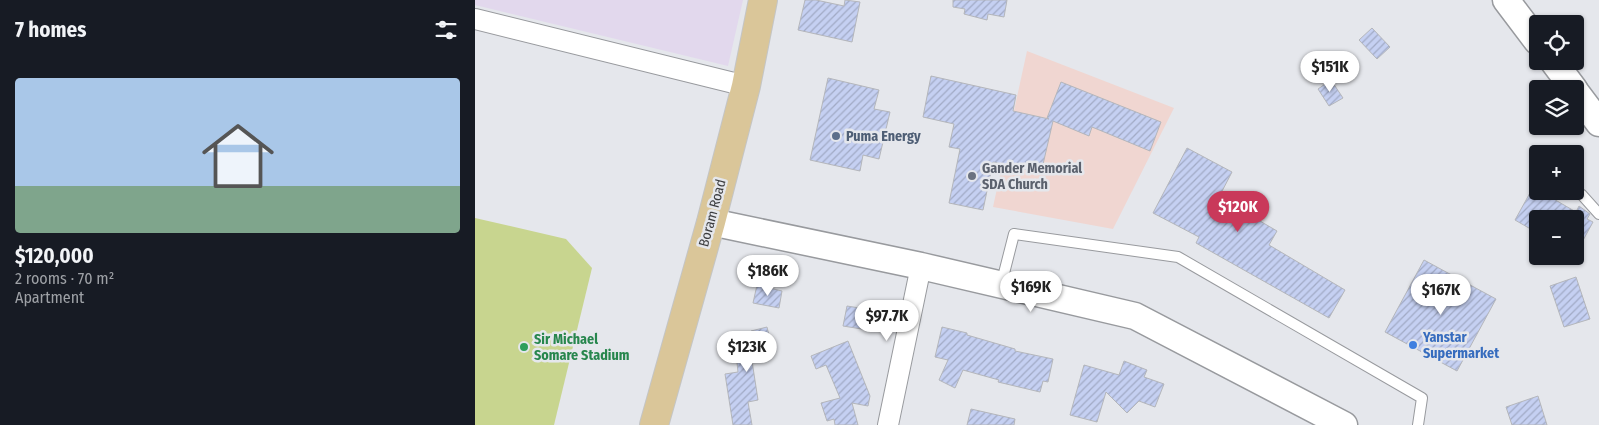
<!DOCTYPE html>
<html lang="en">
<head>
<meta charset="utf-8">
<style>
	body { margin:0; font-family:"Fira Sans Condensed",sans-serif; background:#242831; color:#f1f3f6; height:100vh; display:flex; flex-direction:column; font-size:19px; white-space:nowrap }
	* { box-sizing:border-box; margin:0 }
	p { font-size:16px; color:#9ea1a6 }
	.icon { flex:none; width:28px; height:28px; fill:none; stroke:currentColor; stroke-width:2; stroke-linecap:round; stroke-linejoin:round }
	.map { position:relative; flex:1; overflow:hidden }
	.panel { display:flex; flex-direction:column; background:#171b24; width:475px }
	.panel>* { flex:none }
	.buttons { position:absolute; left:1054px; top:15px; display:grid; gap:10px }
	.buttons a { display:grid; place-items:center; width:55px; height:55px; border-radius:5px; background:#171b24; box-shadow:0 1px 4px #0004; font-size:25px }
	.price { position:absolute; translate:-50% -42px; padding:0 11px; border-radius:18px; background:#fff; color:#222; font-size:16px; line-height:32px; filter:drop-shadow(0 1px 2px #0008) }
	.price::after { content:''; position:absolute; left:50%; top:30px; width:15px; height:11px; margin-left:-8px; background:inherit; clip-path:polygon(0 0,100% 0,50% 100%) }
	.price.current { background:#c9395a; color:#fff }
	ul { padding:0; list-style:none }
	li { display:grid; align-content:center; gap:10px; height:265px; padding:0 15px }
	li span { display:grid; place-items:center; height:155px; border-radius:5px; color:#555 }
	li>.icon { margin-inline-start:auto }
	span .icon { width:90px; height:90px; fill:#fffc; stroke-width:1 }
	li b { font-size:21px }
	h2 { display:flex; justify-content:space-between; align-items:center; height:60px; padding:0 15px; font-size:21px }
	main { display:flex; flex:1; min-height:0 }
	.map>svg:first-child { display:block }
	.industrial { fill:#e2d8ed }
	.education { fill:#f0d6d1 }
	.pitch { fill:#c8d58f }
	.building { fill:url(#building-hatch); stroke:#b4b6bb }
	.lines { fill:none; stroke-linecap:round; stroke-linejoin:round }
	.service-casing { stroke:#989a9e; stroke-width:12 }
	.minor-casing { stroke:#989a9e; stroke-width:22 }
	.tertiary-casing { stroke:#989a9e; stroke-width:29 }
	.primary-casing { stroke:#c4c5c5; stroke-width:30 }
	.service { stroke:#fff; stroke-width:10 }
	.minor { stroke:#fff; stroke-width:20 }
	.tertiary { stroke:#fff; stroke-width:26 }
	.primary { stroke:#dac699; stroke-width:28 }
	.service-dot { fill:#5c6f8a; stroke:#e5e7ec; stroke-width:2 }
	.worship-dot { fill:#6b7280; stroke:#e5e7ec; stroke-width:2 }
	.shop-dot { fill:#3f7fe0; stroke:#e5e7ec; stroke-width:2 }
	.leisure-dot { fill:#2e9e5b; stroke:#e5e7ec; stroke-width:2 }
	.labels { text-anchor:middle; stroke-width:5; stroke-linejoin:round; paint-order:stroke }
	.service-label { font-size:14px; font-weight:bold; fill:#4e5e75; stroke:#e5e7ec; text-anchor:start }
	.worship-label { font-size:14px; font-weight:bold; fill:#5b616d; stroke:#e5e7ec; text-anchor:start }
	.street-label { font-size:14px; fill:#3c3d3f; stroke:#e5e7ec }
	.shop-label { font-size:14px; font-weight:bold; fill:#366cbe; stroke:#e5e7ec; text-anchor:start }
	.leisure-label { font-size:14px; font-weight:bold; fill:#27864d; stroke:#e5e7ec; text-anchor:start }
</style>
</head>
<body>
<main>
<section class="panel">
<h2>7 homes<svg class="icon" aria-label="filters" viewBox="0 0 24 24"><path d="M4 7h16M4 17h16"/><circle cx="9" cy="7" r="2"/><circle cx="15" cy="17" r="2"/></svg></h2>
<ul>
<li><span style="background:linear-gradient(#a9c7e8 70%,#7fa58c 0)"><svg class="icon" aria-label="home" viewBox="0 0 24 24"><path d="M3 11l9-7 9 7M6 9v11h12V9"/></svg></span><div><b>$120,000</b><p>2 rooms · 70 m²</p><p>Apartment</p></div></li>
</ul>
</section>
<div class="map">
<svg width="1124" height="425" viewBox="0 0 1124 425">
	<defs>
		<pattern id="building-hatch" width="6" height="6" patternUnits="userSpaceOnUse" patternTransform="scale(1.25)"><rect width="6" height="6" fill="#c5d0f2"/><path d="M-1 1l2-2M0 6l6-6M5 7l2-2" fill="none" stroke="#a1aac5"/></pattern>
	</defs>
	<rect width="100%" height="100%" fill="#e5e7ec"/>
	<path class="industrial" d="M 0,0 L 268,0 L 253,66 L 0,5 Z"/>
	<path class="education" d="M 552,51 L 699,108 L 638,229 L 518,207 Z"/>
	<path class="pitch" d="M 0,218 L 91,239 L 117,268 L 79,425 L 0,425 Z"/>
	<g class="building">
		<path d="M 330,0 L 341,0 L 369,6 L 370,0 L 385,2 L 377,42 L 323,30 Z"/>
		<path d="M 478,0 L 532,0 L 529,17 L 513,14 L 512,20 L 489,14 L 490,9 L 478,7 Z"/>
		<path d="M 897,28 L 915,47 L 902,59 L 884,40 Z"/>
		<path d="M 456,76 L 541,95 L 538,111 L 574,119 L 572,118 L 586,82 L 686,122 L 675,151 L 617,127 L 614,136 L 578,121 L 566,173 L 518,162 L 508,210 L 474,203 L 485,149 L 474,147 L 479,124 L 448,117 Z"/>
		<path d="M 353,78 L 404,90 L 399,109 L 415,112 L 404,159 L 388,155 L 385,171 L 335,160 Z"/>
		<path d="M 856,80 L 868,98 L 854,106 L 843,89 Z"/>
		<path d="M 712,148 L 757,172 L 744,197 L 802,231 L 794,245 L 870,290 L 854,318 L 721,243 L 724,237 L 678,213 Z"/>
		<path d="M 1056,191 L 1081,191 L 1077,198 L 1101,212 L 1104,206 L 1115,214 L 1112,219 L 1118,222 L 1100,255 L 1100,219 L 1062,219 L 1062,224 L 1059,231 L 1040,220 Z"/>
		<path d="M 949,260 L 1021,299 L 982,371 L 910,332 Z"/>
		<path d="M 1101,277 L 1115,319 L 1089,327 L 1075,286 Z"/>
		<path d="M 282,285 L 307,291 L 304,308 L 278,303 Z"/>
		<path d="M 372,306 L 397,310 L 393,330 L 368,326 Z"/>
		<path d="M 292,327 L 299,356 L 277,361 L 283,400 L 273,402 L 277,425 L 258,425 L 250,374 L 263,372 L 259,335 L 276,333 L 276,331 Z"/>
		<path d="M 467,327 L 492,333 L 492,335 L 540,349 L 540,351 L 578,359 L 573,382 L 568,381 L 565,392 L 523,382 L 524,380 L 488,370 L 480,388 L 464,380 L 473,360 L 460,357 Z"/>
		<path d="M 373,341 L 395,396 L 393,406 L 377,403 L 383,425 L 360,425 L 359,419 L 352,421 L 346,403 L 365,398 L 351,365 L 341,369 L 336,356 Z"/>
		<path d="M 649,361 L 672,370 L 669,377 L 689,384 L 680,407 L 664,401 L 652,413 L 631,392 L 622,422 L 595,415 L 609,365 L 644,375 Z"/>
		<path d="M 1063,396 L 1072,425 L 1037,425 L 1031,407 Z"/>
		<path d="M 496,409 L 540,419 L 539,425 L 492,425 Z"/>
	</g>
	<g class="lines">
		<g class="service-casing">
			<g id="service">
				<path d="M 1100,190 L 1107,195 L 1124,214"/>
				<path d="M 526,285 L 539,234 L 703,257 L 947,398 L 943,425"/>
			</g>
		</g>
		<g class="minor-casing">
			<g id="minor">
				<path d="M 0,19 L 271,86"/>
				<path d="M 413,425 L 446,266"/>
			</g>
		</g>
		<g class="tertiary-casing">
			<g id="tertiary">
				<path d="M 1031,0 L 1062,41"/>
				<path d="M 1078,61 L 1099,89"/>
				<path d="M 1100,91 L 1124,123"/>
				<path d="M 236,222 L 446,266 L 660,316 L 869,425"/>
			</g>
		</g>
		<g class="primary-casing">
			<path id="primary" d="M 179,425 L 236,222 L 271,86 L 288,0"/>
		</g>
		<use href="#service" class="service"/>
		<use href="#minor" class="minor"/>
		<use href="#tertiary" class="tertiary"/>
		<use href="#primary" class="primary"/>
	</g>
	<circle class="service-dot" cx="361" cy="136" r="5"/>
	<circle class="worship-dot" cx="497" cy="176" r="5"/>
	<circle class="shop-dot" cx="938" cy="345" r="5"/>
	<circle class="leisure-dot" cx="49" cy="347" r="5"/>
	<g class="labels">
		<g class="service-label">
			<text x="371" y="141">Puma Energy</text>
		</g>
		<g class="worship-label">
			<text x="507" y="173">Gander Memorial<tspan x="507" dy="16">SDA Church</tspan></text>
		</g>
		<g class="street-label">
			<text transform="translate(237 213) rotate(-75)" y="5">Boram Road</text>
		</g>
		<g class="shop-label">
			<text x="948" y="342">Yanstar<tspan x="948" dy="16">Supermarket</tspan></text>
		</g>
		<g class="leisure-label">
			<text x="59" y="344">Sir Michael<tspan x="59" dy="16">Somare Stadium</tspan></text>
		</g>
	</g>
</svg>
<div class="buttons">
<a><svg class="icon" aria-label="locate" viewBox="0 0 24 24"><circle cx="12" cy="12" r="6"/><path d="M12 2v4M12 18v4M2 12h4M18 12h4"/></svg></a>
<a><svg class="icon" aria-label="layers" viewBox="0 0 24 24"><path d="M12 4l9 5-9 5-9-5zM3 14l9 5 9-5"/></svg></a>
<a>+</a>
<a>−</a>
</div>
<b class="price" style="left:855px;top:93px">$151K</b>
<b class="price current" style="left:763px;top:233px">$120K</b>
<b class="price" style="left:293px;top:297px">$186K</b>
<b class="price" style="left:556px;top:313px">$169K</b>
<b class="price" style="left:966px;top:316px">$167K</b>
<b class="price" style="left:412px;top:342px">$97.7K</b>
<b class="price" style="left:272px;top:373px">$123K</b>
</div>
</main>
</body>
</html>
